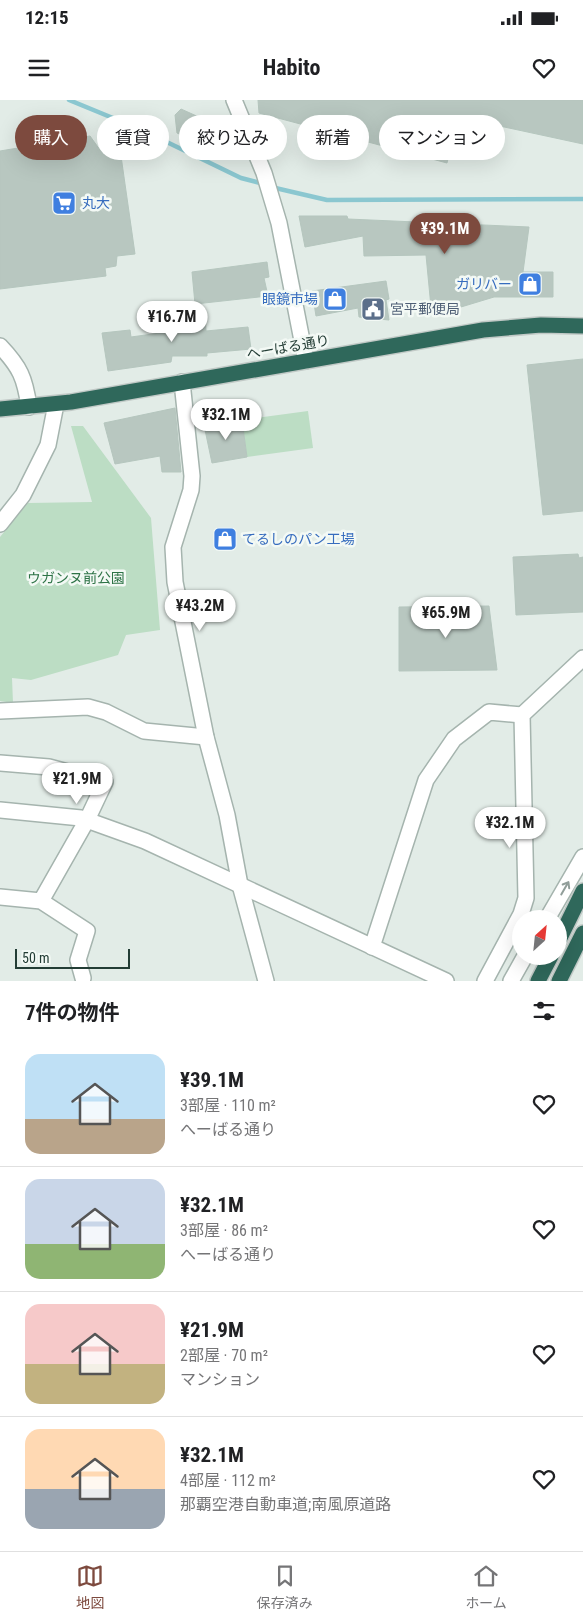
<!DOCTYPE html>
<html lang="ja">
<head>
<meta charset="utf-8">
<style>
	body { margin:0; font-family:"Roboto Condensed","Noto Sans JP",sans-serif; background:#f2f2f2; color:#202124; height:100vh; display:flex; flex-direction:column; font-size:19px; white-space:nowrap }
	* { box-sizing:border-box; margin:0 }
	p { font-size:16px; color:#757577 }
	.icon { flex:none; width:28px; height:28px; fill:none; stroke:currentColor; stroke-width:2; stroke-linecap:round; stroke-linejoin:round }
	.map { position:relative; height:881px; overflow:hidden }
	.drawer { display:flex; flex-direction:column; background:#fff; flex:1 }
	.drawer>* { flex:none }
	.banner { position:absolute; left:15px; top:15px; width:554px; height:45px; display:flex; gap:10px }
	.needle { width:32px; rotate:27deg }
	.controls { position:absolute; left:512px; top:810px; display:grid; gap:10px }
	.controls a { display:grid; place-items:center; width:55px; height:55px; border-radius:50%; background:#fff; box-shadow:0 5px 20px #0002; font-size:25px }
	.scale { position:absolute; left:15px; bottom:12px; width:115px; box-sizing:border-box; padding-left:5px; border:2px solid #233d35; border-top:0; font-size:14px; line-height:18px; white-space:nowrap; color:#233d35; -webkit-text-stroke:4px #f3f9f5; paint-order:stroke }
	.price { position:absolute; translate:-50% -42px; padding:0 11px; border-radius:18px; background:#fff; color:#222; font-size:16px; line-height:32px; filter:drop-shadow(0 1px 2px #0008) }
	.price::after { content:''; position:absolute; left:50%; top:30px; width:15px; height:11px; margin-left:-8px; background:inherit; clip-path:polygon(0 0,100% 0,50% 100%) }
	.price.active { background:#7d4a3e; color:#fff }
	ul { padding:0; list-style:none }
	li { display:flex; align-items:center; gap:15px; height:125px; padding:0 25px }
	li+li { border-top:1px solid #e0e0e0 }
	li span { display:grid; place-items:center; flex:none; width:140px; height:100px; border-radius:15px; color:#555 }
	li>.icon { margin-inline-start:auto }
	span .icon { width:60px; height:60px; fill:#fffc; stroke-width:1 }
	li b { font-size:21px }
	h2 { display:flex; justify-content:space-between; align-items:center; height:60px; padding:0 25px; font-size:21px }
	.pill { padding:0 18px; border-radius:22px; background:#fff; box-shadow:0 5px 20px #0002; font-size:18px; line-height:45px }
	.pill.active { background:#7d4a3e; color:#fff }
	.status { display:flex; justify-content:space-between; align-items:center; height:35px; padding:0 25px; background:#fff; direction:ltr }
	.status svg { height:14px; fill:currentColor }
	header { display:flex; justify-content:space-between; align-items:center; height:65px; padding:0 25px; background:#fff; font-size:22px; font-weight:700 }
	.dock { display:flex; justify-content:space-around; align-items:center; height:70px; border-top:1px solid #e0e0e0; background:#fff; font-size:14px; color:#757577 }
	.dock a { display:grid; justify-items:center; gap:2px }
	.dock .active { color:#7d4a3e }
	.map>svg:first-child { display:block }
	.green { fill:#bcddc4 }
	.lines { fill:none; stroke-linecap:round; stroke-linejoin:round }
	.stream { stroke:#8bc7d0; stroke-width:4.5 }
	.building { fill:#b8c7c0; stroke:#b5c6be }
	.minor-casing { stroke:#a5b4ae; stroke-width:18 }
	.highway-casing { stroke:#c1c9c6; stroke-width:18 }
	.minor { stroke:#fff; stroke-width:15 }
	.highway { stroke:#2f685b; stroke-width:15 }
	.oneway { stroke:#919e9a }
	.labels { text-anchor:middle; stroke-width:5; stroke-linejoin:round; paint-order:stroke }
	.shop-label { font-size:14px; fill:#366cbe; stroke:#f3f9f5; text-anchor:start }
	.service-label { font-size:14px; fill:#4e5e75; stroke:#f3f9f5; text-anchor:start }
	.street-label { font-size:14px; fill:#233d35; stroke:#f3f9f5 }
	.park-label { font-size:14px; fill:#2d7346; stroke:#f3f9f5 }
</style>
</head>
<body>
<div class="status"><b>12:15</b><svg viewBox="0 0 49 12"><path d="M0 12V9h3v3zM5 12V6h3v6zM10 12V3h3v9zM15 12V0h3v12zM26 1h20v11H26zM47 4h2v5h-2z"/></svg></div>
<header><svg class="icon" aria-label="menu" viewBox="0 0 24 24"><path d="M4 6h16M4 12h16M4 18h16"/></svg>Habito<svg class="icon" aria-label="heart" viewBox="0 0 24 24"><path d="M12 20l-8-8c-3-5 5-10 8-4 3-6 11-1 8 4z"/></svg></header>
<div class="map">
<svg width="583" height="881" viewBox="0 0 583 881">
	<rect width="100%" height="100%" fill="#e2ece7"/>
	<g class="green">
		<path d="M 308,311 L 313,348 L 247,357 L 242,320 Z"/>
		<path d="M 71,326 L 83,326 L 151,418 L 160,530 L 126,535 L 118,555 L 31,580 L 12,578 L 13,603 L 0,601 L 0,437 L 28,403 L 92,402 Z"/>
	</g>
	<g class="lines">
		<g class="stream">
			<path d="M 69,0 L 142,30 L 241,78 L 264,84"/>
			<path d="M 271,87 L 327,100 L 583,99"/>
		</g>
	</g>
	<g class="building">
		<path d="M 258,0 L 583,0 L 583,44 L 458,17 L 447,63 L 259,13 Z"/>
		<path d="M 181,9 L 230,31 L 221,52 L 177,33 L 175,15 Z"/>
		<path d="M 90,36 L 100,50 L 120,49 L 135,154 L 117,156 L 116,166 L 105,168 L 106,176 L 0,189 L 0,51 Z"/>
		<path d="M 299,116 L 347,116 L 348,119 L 529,127 L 523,172 L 553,172 L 553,197 L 494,197 L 461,207 L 431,207 L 426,155 L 364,156 L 363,136 L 305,147 Z"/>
		<path d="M 267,162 L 269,177 L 264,178 L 268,196 L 195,204 L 192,172 Z"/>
		<path d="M 386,181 L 389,199 L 386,200 L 389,220 L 359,217 L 358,208 L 316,216 L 312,191 Z"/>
		<path d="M 188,207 L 205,209 L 206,231 L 248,227 L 251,249 L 207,253 L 207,256 L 172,256 L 171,262 L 108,271 L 102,233 L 130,230 L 131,237 L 160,233 L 158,223 L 188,221 Z"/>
		<path d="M 583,259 L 583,411 L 543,415 L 527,265 Z"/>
		<path d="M 175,308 L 181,372 L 162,372 L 160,356 L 115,364 L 104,323 Z"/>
		<path d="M 242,320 L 247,357 L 212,363 L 204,325 Z"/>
		<path d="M 578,454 L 579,458 L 583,457 L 583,512 L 516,515 L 513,457 Z"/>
		<path d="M 489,506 L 497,570 L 399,571 L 399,507 Z"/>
	</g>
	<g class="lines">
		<g class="minor-casing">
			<g id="minor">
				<path d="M 234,0 L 264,73 L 279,123 L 306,261"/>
				<path d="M 0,246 C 20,267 25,278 29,307"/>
				<path d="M 182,282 L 192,376 L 191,390 L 173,447 L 175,482 L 206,637 L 227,715 L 240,785 L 266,881"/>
				<path d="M 0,424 L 23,395 L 48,345 L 56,304"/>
				<path d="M 0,611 L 88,607 L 106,612 L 144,631 L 206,637"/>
				<path d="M 0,663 L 49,667 L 105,682 L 87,720 L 41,801"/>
				<path d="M 0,710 L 81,718 L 145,741 L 446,881"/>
				<path d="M 0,797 L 41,801 L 87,831 L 78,860 L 83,878"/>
				<path d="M 547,819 L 583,757"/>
				<path d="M 372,847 L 426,680 L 454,639 L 489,612 L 522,615"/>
				<path d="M 485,881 L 521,814 L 526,798 L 522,615 L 583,558"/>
				<path d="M 511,881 L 525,856"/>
			</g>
		</g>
		<g class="highway-casing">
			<g id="highway">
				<path d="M 0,309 L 71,302 L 483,230 L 541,225 L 583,226"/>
				<path d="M 559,840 L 583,791"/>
				<path d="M 538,881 L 551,856"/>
				<path d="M 559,881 L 583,833"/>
			</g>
		</g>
		<use href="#minor" class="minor"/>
		<use href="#highway" class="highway"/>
	</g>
	<defs><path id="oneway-shaft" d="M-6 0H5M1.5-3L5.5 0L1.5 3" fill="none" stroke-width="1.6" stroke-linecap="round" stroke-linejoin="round" transform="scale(1.25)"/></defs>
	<use class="oneway" href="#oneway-shaft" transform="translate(565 788) rotate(-60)"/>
	<defs>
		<g id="supermarket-square" transform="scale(1.25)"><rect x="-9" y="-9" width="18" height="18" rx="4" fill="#3f7fe0" stroke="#f3f9f5"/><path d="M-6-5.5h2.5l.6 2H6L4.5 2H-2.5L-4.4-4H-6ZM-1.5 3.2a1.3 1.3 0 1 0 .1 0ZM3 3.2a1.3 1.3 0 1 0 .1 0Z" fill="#fff"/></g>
		<g id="shop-square" transform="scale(1.25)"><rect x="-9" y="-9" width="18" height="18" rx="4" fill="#3f7fe0" stroke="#f3f9f5"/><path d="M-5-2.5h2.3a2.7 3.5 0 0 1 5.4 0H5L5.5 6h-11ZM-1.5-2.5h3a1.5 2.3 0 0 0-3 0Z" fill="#fff"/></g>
		<g id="civic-square" transform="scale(1.25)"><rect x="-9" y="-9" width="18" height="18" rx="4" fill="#5c6f8a" stroke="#f3f9f5"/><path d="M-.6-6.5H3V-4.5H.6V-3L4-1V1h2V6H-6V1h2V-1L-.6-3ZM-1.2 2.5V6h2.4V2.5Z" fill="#fff"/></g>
	</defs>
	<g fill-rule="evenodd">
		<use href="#supermarket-square" x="64" y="103"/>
		<use href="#shop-square" x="530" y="184"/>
		<use href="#shop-square" x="335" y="199"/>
		<use href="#civic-square" x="373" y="209"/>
		<use href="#shop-square" x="225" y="439"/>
	</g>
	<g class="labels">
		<g class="shop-label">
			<text x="82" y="108">丸大</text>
			<text x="512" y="189" text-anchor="end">ガリバー</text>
			<text x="318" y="204" text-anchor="end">眼鏡市場</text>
			<text x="242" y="444">てるしのパン工場</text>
		</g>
		<g class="service-label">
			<text x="390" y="214">宮平郵便局</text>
		</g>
		<g class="street-label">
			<text transform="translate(288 247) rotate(-10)" y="5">へーばる通り</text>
		</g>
		<g class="park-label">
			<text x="76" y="483">ウガンヌ前公園</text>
		</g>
	</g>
</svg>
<div class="controls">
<a><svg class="needle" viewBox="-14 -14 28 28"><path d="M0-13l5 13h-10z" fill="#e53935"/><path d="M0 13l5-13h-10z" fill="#757577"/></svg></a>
</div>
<div class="scale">50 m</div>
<b class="price active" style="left:445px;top:155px">¥39.1M</b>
<b class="price" style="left:172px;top:243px">¥16.7M</b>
<b class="price" style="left:226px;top:341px">¥32.1M</b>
<b class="price" style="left:200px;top:532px">¥43.2M</b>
<b class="price" style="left:446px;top:539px">¥65.9M</b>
<b class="price" style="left:77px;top:705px">¥21.9M</b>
<b class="price" style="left:510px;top:749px">¥32.1M</b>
<div class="banner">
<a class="pill active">購入</a>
<a class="pill">賃貸</a>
<a class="pill">絞り込み</a>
<a class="pill">新着</a>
<a class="pill">マンション</a>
</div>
</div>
<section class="drawer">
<h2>7件の物件<svg class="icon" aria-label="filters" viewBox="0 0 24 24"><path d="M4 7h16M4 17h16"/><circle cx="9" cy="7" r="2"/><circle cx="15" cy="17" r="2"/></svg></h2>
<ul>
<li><span style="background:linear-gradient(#bfe0f5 65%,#b9a48a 0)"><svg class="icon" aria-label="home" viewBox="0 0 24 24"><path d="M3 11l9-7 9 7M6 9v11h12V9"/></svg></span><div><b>¥39.1M</b><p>3部屋 · 110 m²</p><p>へーばる通り</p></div><svg class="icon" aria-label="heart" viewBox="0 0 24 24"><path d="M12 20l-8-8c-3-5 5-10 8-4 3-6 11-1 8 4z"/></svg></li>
<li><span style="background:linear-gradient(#c9d6e8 65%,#8fb573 0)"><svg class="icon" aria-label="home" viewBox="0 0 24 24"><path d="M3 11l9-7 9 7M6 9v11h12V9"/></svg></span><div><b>¥32.1M</b><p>3部屋 · 86 m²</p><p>へーばる通り</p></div><svg class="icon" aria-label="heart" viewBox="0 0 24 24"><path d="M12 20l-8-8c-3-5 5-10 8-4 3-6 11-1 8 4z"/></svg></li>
<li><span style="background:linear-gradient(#f6c9c9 60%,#c2b280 0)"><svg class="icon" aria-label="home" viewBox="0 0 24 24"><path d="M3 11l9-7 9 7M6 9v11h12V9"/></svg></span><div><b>¥21.9M</b><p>2部屋 · 70 m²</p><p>マンション</p></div><svg class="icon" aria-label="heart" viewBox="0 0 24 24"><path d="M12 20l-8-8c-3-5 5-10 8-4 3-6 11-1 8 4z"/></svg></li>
<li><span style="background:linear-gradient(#ffd9b3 60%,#9aa5b1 0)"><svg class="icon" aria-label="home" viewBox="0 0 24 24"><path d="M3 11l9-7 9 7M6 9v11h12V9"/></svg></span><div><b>¥32.1M</b><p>4部屋 · 112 m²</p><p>那覇空港自動車道;南風原道路</p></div><svg class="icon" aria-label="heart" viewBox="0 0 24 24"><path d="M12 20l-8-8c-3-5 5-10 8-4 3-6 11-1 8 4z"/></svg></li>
</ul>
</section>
<nav class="dock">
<a class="active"><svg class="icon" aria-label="map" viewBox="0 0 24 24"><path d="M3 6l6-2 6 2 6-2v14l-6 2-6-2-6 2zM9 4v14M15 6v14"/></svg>地図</a>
<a><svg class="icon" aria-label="saved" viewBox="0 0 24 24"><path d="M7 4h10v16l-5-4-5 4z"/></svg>保存済み</a>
<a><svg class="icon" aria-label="home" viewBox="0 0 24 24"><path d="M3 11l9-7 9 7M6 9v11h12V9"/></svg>ホーム</a>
</nav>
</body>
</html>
